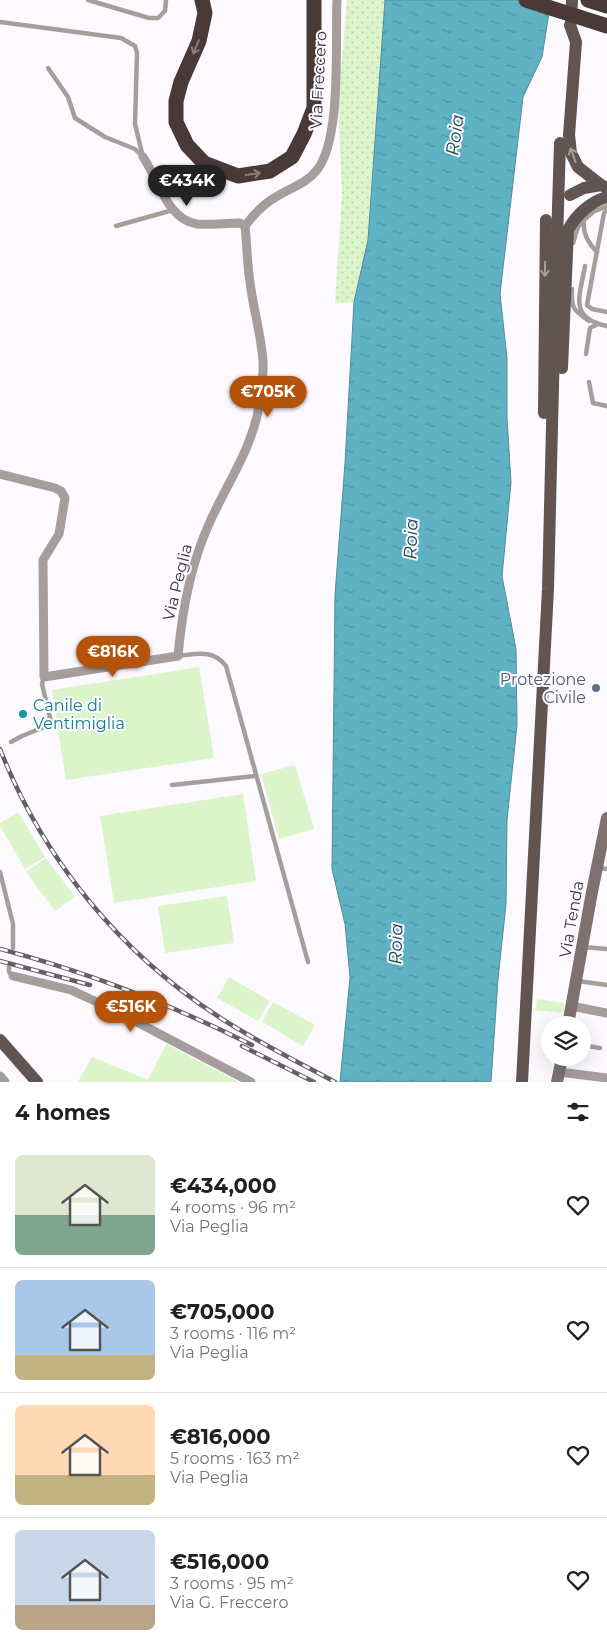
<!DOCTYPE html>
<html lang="en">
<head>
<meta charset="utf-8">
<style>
	body { margin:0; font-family:Montserrat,sans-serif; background:#f6f6f6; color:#202124; height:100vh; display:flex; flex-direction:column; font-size:19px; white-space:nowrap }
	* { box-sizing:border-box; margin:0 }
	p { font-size:16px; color:#757577 }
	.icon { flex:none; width:28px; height:28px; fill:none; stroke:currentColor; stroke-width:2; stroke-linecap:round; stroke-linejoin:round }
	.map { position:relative; height:1082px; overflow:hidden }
	.panel { display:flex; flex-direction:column; background:#fff; flex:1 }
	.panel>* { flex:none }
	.fabs { position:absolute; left:541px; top:1016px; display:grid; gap:10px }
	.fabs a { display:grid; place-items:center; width:50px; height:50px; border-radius:50%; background:#fff; box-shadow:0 5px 20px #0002; font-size:25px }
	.price { position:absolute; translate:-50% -42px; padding:0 11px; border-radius:18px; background:#b45309; color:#fff; font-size:16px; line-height:32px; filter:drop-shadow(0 1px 2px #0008) }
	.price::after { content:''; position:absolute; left:50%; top:30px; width:15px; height:11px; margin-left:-8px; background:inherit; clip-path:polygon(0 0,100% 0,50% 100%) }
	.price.on { background:#222; color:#fff }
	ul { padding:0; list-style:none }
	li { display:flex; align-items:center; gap:15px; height:125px; padding:0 15px }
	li+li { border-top:1px solid #e0e0e0 }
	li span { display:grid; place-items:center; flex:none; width:140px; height:100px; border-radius:8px; color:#555 }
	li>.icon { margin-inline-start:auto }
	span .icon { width:60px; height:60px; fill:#fffc; stroke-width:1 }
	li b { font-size:21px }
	h2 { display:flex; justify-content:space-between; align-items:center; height:60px; padding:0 15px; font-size:21px }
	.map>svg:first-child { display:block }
	.grass { fill:url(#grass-dots) }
	.green { fill:#dbf4ca }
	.water { fill:url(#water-ripples); stroke:#538d9a }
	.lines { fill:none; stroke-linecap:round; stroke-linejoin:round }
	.service { stroke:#a69e9c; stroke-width:4.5 }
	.minor { stroke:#a69e9c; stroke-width:9 }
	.secondary { stroke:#7e7270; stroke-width:12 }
	.primary { stroke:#615451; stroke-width:12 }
	.motorway { stroke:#493a37; stroke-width:15 }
	.rail-casing { stroke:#646166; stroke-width:4.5 }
	.rail { stroke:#fcf9ff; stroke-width:2.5; stroke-dasharray:8; stroke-linecap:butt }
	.primary-bridge { stroke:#615451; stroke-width:12 }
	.motorway-bridge { stroke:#493a37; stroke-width:15 }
	.oneway { stroke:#887d7d }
	.oneway2 { stroke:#a79e9f }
	.service-dot { fill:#5c6f8a; stroke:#fcf9ff; stroke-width:2 }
	.culture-dot { fill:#0f9aa8; stroke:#fcf9ff; stroke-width:2 }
	.labels { text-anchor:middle; stroke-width:4; stroke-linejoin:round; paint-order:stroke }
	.street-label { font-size:16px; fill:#39363b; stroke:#fcf9ff }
	.service-label { font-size:16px; fill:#4e5e75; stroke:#fcf9ff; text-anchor:end }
	.culture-label { font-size:16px; fill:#0d838f; stroke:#fcf9ff; text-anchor:start }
	.water-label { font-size:18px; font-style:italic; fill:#20474f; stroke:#fcf9ff }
</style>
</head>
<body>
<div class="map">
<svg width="607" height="1082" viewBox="0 0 607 1082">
	<defs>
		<pattern id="grass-dots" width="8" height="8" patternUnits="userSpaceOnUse" patternTransform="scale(1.25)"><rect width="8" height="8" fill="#dbf4ca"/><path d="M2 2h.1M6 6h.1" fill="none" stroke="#bdd2ae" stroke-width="1.8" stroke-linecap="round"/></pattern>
		<pattern id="water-ripples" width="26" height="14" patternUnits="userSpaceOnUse" patternTransform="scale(1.25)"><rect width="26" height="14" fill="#5eb2c3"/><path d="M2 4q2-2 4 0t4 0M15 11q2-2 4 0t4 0" fill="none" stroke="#4f92a0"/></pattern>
	</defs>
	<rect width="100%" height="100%" fill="#fcf9ff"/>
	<path class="grass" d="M 347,0 L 385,0 L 368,240 L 354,302 L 335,303 L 342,193 L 338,105 Z"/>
	<g class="green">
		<path d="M 199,667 L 214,758 L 66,780 L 52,690 Z"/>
		<path d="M 295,765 L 314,829 L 279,839 L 261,774 Z"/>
		<path d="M 243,794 L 256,881 L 114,903 L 100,816 Z"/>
		<path d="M 18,812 L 45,857 L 25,869 L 0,826 L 0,823 Z"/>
		<path d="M 46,858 L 75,897 L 55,911 L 26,872 Z"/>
		<path d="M 227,896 L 234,943 L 165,953 L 158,906 Z"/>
		<path d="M 229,977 L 270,1001 L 258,1021 L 217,998 Z"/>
		<path d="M 537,999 L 564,1003 L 563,1013 L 536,1010 Z"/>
		<path d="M 273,1002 L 315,1025 L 303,1046 L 262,1022 Z"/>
		<path d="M 166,1044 L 239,1082 L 78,1082 L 92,1057 L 148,1080 Z"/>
	</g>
	<path class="water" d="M 385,0 L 551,0 L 542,57 L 523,97 L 500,294 L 507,358 L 507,418 L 511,482 L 502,576 L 516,649 L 517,725 L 507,820 L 506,904 L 498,979 L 491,1082 L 340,1082 L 350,977 L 345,924 L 332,869 L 335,595 L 345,463 L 354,302 L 368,240 Z"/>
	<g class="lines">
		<g class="service">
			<path d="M 88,0 L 149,18 L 158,18 L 165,11 L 166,0"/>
			<path d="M 0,22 L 121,38 L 135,46 L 137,53 L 135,124 L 143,157"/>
			<path d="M 48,68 L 68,97 L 75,118 L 105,137 L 135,149 L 142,156"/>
			<path d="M 607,210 L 604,213 L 587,305 L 592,309 L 607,312"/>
			<path d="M 116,226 L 173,210"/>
			<path d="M 573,243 L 578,227 L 584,220"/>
			<path d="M 597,252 C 588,243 582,233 584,220 L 593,212 L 607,206"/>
			<path d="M 585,266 C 580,296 568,318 607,326"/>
			<path d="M 572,289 C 571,308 573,310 589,321"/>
			<path d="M 586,354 L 590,328 L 598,324"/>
			<path d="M 589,382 L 593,403 L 607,406"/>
			<path d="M 178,656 C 197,654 213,649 226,666 L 308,962"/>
			<path d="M 11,742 L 22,736 L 49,725 L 51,722 L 42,684 L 44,677"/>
			<path d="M 172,785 L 255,776"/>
			<path d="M 598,868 L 607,869"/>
			<path d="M 0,872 L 13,924 L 13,948"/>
			<path d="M 583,947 L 607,949"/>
			<path d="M 9,967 L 9,972 L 13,976"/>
			<path d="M 578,981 L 607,985"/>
			<path d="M 582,1045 L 600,1048"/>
		</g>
		<g class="minor">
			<path d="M 143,157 C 158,178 167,220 197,224 C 211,225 226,223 240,223 L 245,226"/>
			<path d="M 0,474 L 55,488 L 61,491 L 65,498 L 59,534 L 43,560 L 44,677 L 178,656 C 182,611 190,566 209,524 C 226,485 252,449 259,406 C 261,392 264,375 263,361 C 261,334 253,308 250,282 C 247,263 247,244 245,226 C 254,214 263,204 276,197 C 290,188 306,184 317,170 C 342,138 335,42 337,0"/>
			<path d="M 13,976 L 71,990 L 114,1010 L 251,1082"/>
			<path d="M 571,1006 L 607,1013"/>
			<path d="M 559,1072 L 607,1078"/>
			<path d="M 0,1076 L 5,1082"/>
		</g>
		<g class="secondary">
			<path d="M 568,1025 L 592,892 L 607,818"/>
			<path d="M 557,1082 L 562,1058"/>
		</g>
		<g class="primary">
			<path d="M 571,22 L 572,0"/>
			<path d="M 570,25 L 576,42 L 569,135 L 571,153 L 578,167 L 601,185 L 607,188"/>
			<path d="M 570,195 L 584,188 L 601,185"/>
			<path d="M 562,368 L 568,230 C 576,215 591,201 607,197"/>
			<path d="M 544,413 L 546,220"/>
			<path d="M 0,1040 L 37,1082"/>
			<path d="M 522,1082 L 548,589 L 555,305"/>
		</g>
		<g class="motorway">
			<path d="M 202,0 L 205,13 L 199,41 L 181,82 L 176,101 L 176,122 L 187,145 L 204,163 L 238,176 L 270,171 L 292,157 L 304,134 L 314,108 L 314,0"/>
			<path d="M 588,0 L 607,6"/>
		</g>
		<g class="rail-casing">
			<g id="rail">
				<path d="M 0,749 C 43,859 120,953 219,1017 C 256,1041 296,1061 335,1082"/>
				<path d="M 0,949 C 87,972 172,1005 252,1045"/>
				<path d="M 0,961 L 90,985"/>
				<path d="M 242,1046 L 314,1082"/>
			</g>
		</g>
		<use href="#rail" class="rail"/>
		<path class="primary-bridge" d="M 555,305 L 560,143"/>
		<path class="motorway-bridge" d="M 526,0 L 607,26"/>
	</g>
	<defs><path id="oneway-shaft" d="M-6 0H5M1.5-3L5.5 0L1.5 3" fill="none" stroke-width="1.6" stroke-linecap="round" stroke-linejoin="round" transform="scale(1.25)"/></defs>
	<g class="oneway">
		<use href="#oneway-shaft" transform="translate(196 47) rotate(113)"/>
		<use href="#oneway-shaft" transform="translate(253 174) rotate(-8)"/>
	</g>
	<g class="oneway2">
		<use href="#oneway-shaft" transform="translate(573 155) rotate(-110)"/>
		<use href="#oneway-shaft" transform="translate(545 269) rotate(91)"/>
	</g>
	<circle class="service-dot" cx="596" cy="688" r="5"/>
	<circle class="culture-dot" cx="23" cy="714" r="5"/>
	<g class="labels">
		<g class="street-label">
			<text transform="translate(318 80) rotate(-87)" y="6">Via Freccero</text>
			<text transform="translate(177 582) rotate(-76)" y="6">Via Peglia</text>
			<text transform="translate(571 919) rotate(-80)" y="6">Via Tenda</text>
		</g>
		<g class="service-label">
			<text x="586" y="685">Protezione<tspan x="586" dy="18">Civile</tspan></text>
		</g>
		<g class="culture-label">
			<text x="33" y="711">Canile di<tspan x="33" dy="18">Ventimiglia</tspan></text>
		</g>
		<g class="water-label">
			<text transform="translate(455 135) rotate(-82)" y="6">Roia</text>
			<text transform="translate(411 539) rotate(-88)" y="6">Roia</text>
			<text transform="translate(396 944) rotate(-88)" y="6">Roia</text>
		</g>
	</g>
</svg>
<div class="fabs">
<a><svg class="icon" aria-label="layers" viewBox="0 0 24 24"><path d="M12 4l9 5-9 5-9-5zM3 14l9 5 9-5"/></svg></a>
</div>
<b class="price on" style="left:187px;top:207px">€434K</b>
<b class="price" style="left:268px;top:418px">€705K</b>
<b class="price" style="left:113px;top:678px">€816K</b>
<b class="price" style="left:131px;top:1033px">€516K</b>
</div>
<section class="panel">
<h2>4 homes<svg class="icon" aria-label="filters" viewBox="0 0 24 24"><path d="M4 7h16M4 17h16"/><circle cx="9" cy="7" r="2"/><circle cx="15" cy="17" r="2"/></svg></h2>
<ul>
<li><span style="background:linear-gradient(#dfe7d0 60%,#7fa58c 0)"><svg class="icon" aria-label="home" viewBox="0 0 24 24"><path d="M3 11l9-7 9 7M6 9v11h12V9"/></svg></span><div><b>€434,000</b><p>4 rooms · 96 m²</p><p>Via Peglia</p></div><svg class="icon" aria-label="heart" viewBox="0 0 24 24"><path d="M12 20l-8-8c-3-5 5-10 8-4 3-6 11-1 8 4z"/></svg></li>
<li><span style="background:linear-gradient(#a9c7e8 75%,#c2b280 0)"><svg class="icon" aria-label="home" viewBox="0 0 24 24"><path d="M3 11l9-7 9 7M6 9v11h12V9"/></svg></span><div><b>€705,000</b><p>3 rooms · 116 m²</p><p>Via Peglia</p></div><svg class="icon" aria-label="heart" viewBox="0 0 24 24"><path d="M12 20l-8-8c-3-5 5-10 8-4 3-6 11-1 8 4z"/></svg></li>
<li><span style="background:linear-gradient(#ffd9b3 70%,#c2b280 0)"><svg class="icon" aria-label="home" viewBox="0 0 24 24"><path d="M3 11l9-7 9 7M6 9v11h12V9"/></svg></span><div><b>€816,000</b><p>5 rooms · 163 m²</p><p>Via Peglia</p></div><svg class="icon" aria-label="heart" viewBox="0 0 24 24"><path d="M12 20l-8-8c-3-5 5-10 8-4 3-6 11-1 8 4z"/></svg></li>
<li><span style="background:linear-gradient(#c9d6e8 75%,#b9a48a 0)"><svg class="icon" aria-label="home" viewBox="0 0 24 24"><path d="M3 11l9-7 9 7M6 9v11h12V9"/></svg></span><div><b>€516,000</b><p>3 rooms · 95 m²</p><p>Via G. Freccero</p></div><svg class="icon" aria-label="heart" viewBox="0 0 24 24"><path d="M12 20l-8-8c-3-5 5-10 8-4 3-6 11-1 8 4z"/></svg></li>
</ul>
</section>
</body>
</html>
